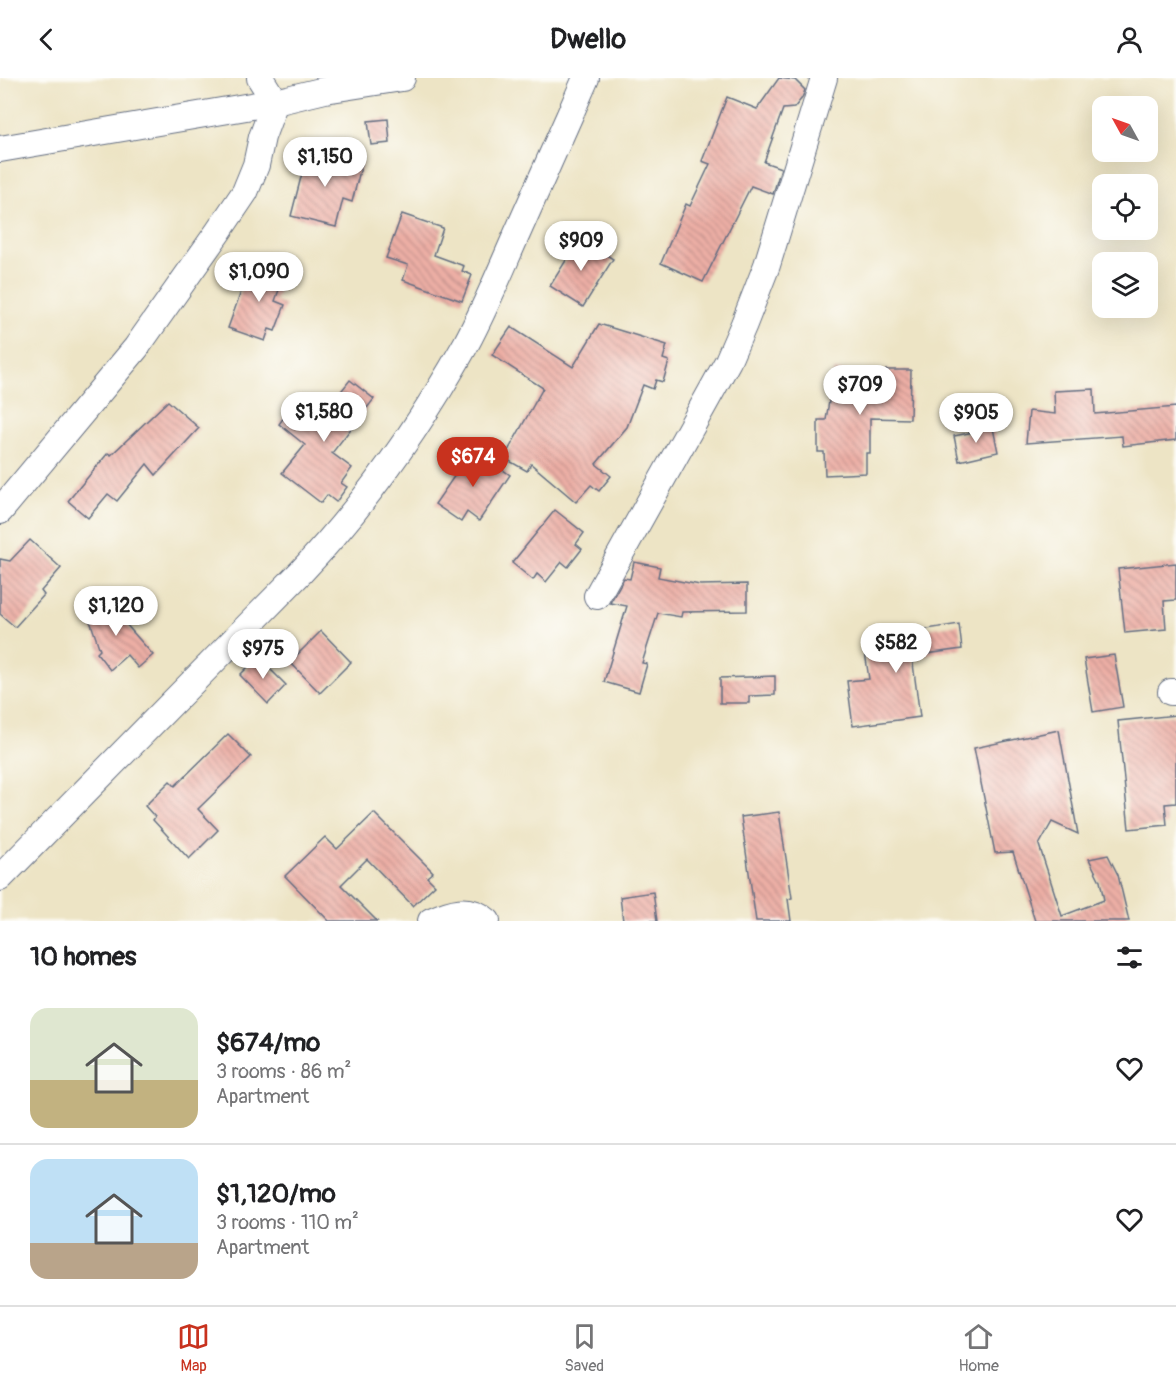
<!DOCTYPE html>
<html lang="en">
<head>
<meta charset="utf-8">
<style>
	body { margin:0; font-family:Pangolin,sans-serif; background:#f6f6f6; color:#202124; height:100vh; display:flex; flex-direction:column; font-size:22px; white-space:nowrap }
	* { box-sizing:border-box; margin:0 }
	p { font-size:20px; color:#757577 }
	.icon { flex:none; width:33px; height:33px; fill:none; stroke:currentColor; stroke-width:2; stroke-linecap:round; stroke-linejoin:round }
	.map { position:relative; height:843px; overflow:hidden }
	.details { display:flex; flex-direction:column; background:#fff; flex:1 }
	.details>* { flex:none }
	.needle { width:39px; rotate:310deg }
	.controls { position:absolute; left:1092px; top:18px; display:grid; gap:12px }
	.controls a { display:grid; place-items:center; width:66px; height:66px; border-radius:12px; background:#fff; box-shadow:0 6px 24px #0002; font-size:30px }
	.price { position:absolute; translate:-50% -51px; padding:0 14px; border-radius:21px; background:#fff; color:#222; font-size:20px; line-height:39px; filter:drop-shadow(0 2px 3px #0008) }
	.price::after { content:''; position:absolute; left:50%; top:36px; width:18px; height:14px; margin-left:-9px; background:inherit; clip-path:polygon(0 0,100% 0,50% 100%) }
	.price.active { background:#c8321e; color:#fff }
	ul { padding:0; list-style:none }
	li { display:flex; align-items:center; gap:18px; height:150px; padding:0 30px }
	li+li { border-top:2px solid #e0e0e0 }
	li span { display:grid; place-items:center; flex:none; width:168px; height:120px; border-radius:18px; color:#555 }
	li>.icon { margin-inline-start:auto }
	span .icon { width:72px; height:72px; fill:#fffc; stroke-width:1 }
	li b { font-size:26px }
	h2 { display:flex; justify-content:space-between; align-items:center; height:72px; padding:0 30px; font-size:26px }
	header { display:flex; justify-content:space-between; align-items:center; height:78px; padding:0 30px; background:#fff; font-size:27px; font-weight:700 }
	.tab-bar { display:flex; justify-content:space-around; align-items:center; height:84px; border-top:2px solid #e0e0e0; background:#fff; font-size:16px; color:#757577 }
	.tab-bar a { display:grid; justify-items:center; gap:3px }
	.tab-bar .active { color:#c8321e }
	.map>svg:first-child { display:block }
	.building { fill:url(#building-back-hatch) }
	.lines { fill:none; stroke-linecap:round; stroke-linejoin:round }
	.street-casing { stroke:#646e82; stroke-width:28 }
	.street { stroke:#fff; stroke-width:26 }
</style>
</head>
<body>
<header><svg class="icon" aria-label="back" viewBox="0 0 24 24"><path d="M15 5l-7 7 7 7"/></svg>Dwello<svg class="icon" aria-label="person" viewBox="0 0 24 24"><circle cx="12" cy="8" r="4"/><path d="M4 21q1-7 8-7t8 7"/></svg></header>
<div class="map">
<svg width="1176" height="843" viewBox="0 0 1176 843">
	<defs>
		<pattern id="building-back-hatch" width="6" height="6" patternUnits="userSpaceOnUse" patternTransform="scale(1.5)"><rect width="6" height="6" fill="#edafa5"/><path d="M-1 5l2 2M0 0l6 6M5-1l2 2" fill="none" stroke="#bf8f8a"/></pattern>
	</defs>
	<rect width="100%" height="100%" fill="#fdfcf7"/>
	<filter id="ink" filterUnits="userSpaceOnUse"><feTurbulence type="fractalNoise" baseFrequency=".0167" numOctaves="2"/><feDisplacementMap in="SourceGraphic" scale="12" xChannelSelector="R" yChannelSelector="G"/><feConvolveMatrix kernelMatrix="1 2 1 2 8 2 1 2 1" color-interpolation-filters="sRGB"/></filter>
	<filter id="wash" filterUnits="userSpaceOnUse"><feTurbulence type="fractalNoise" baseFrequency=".008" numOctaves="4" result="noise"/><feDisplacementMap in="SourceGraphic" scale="24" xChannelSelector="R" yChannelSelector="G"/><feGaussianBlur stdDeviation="1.35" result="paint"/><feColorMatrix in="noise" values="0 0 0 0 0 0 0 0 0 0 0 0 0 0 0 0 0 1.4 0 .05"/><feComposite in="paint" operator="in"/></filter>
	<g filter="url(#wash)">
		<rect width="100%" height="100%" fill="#ede4c5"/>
		<g id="blocks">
			<g class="building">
				<path d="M 779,0 L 795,2 L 805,12 L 802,20 L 794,30 L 783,31 L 764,84 L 781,90 L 773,116 L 751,108 L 703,204 L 661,185 L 686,126 L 690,128 L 710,86 L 702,83 L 727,19 L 757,31 Z"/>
				<path d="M 388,41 L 390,65 L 371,67 L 368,43 Z"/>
				<path d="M 308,72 L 362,85 L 352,124 L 343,121 L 336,149 L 291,138 Z"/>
				<path d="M 402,136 L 443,150 L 434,177 L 464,188 L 462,193 L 472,197 L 462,223 L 403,202 L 408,187 L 386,180 Z"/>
				<path d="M 580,160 L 613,181 L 583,229 L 550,208 Z"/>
				<path d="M 252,183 L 285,195 L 275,223 L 285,227 L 275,253 L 269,251 L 265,263 L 228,250 Z"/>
				<path d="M 599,246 L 667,267 L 663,281 L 669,283 L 663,304 L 656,302 L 653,311 L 643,307 L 627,349 L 596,386 L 611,398 L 599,413 L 591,407 L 576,424 L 531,386 L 527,393 L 504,380 L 543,310 L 492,277 L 511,249 L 573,289 Z"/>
				<path d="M 834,292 L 886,301 L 886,292 L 911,292 L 910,341 L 870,340 L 870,375 L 866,375 L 866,395 L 825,397 L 824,374 L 818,374 L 818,342 L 826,342 Z"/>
				<path d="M 350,302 L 374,321 L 332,375 L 352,390 L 341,405 L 347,409 L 336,424 L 327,417 L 321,425 L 282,395 L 305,367 L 279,346 L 296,323 L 319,341 Z"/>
				<path d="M 1094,311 L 1095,336 L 1176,329 L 1176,362 L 1123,368 L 1122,358 L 1026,365 L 1029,333 L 1055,336 L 1054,313 Z"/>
				<path d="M 168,323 L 199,350 L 156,397 L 147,386 L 117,423 L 108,416 L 88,440 L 68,423 L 108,375 L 111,377 Z"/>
				<path d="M 993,350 L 998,374 L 959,383 L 954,358 Z"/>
				<path d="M 473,371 L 510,397 L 479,443 L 467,434 L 461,444 L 435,426 Z"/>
				<path d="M 555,432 L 584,455 L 576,466 L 582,471 L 568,489 L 562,484 L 546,504 L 537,496 L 533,502 L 512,485 Z"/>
				<path d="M 30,462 L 61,490 L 41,513 L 44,517 L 15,549 L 0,536 L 0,481 L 10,483 Z"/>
				<path d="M 634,484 L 660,489 L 658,499 L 700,507 L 747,506 L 747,533 L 682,534 L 681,539 L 658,535 L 642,585 L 647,586 L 639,614 L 604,604 L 627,528 L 610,525 L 624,500 L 630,501 Z"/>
				<path d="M 1176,485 L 1176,522 L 1164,523 L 1166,551 L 1125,555 L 1118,491 Z"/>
				<path d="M 113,522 L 118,537 L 153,577 L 138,590 L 127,577 L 110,592 L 97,575 L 100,572 L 86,531 Z"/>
				<path d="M 959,546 L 962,571 L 912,578 L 920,639 L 853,648 L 847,603 L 869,601 L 863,561 Z"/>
				<path d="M 321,553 L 351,584 L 320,615 L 290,584 Z"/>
				<path d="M 1114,577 L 1123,629 L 1093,634 L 1084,581 Z"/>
				<path d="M 258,579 L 286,607 L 268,626 L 240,597 Z"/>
				<path d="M 775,598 L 775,617 L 749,618 L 749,625 L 720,625 L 720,600 Z"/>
				<path d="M 1176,637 L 1176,725 L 1165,726 L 1167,747 L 1129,751 L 1118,643 Z"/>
				<path d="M 1059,652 L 1078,756 L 1052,744 L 1039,767 L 1062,838 L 1104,822 L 1100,803 L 1089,781 L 1108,777 L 1118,797 L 1129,843 L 1035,843 L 1013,774 L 995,775 L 974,670 Z"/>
				<path d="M 228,656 L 251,679 L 198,731 L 218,752 L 189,781 L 153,742 L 155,739 L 145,728 L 170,703 L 175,708 Z"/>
				<path d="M 779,734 L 792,820 L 788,821 L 791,843 L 756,843 L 741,739 Z"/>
				<path d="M 374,735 L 433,794 L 427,799 L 435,807 L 413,828 L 367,781 L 341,807 L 377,843 L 329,843 L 285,798 L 325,759 L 337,771 Z"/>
				<path d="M 653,814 L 657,843 L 623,843 L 620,819 Z"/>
			</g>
		</g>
	</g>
	<g filter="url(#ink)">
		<use href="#blocks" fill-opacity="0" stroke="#646e82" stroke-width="1.5"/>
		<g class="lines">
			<g class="street-casing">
				<g id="street">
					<path d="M 260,0 L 275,24 L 325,12 L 402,0"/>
					<path d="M 0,71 L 275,24"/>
					<path d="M 0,433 L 136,270 L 218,154 L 245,114 L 256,87 L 262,59 L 275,24"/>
					<path d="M 597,518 L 707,321 L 728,283 L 744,246 L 767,187 L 824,0"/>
					<path d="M 1171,614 L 1176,614"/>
					<path d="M 0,800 L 301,494 C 366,425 420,348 466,266 C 485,231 500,194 516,158 C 539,106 563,53 586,0"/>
					<path d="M 431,843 C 450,834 469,827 487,843"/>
				</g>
			</g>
			<use href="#street" class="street"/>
		</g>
	</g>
</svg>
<div class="controls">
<a><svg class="needle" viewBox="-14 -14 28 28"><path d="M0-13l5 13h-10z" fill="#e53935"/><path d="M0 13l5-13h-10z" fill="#757577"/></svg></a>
<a><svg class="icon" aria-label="locate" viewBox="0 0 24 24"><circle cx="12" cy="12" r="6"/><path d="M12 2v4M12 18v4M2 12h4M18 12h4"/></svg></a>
<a><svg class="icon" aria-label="layers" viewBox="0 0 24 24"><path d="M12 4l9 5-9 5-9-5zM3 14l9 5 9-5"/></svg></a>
</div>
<b class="price" style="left:325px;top:110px">$1,150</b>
<b class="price" style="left:581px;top:194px">$909</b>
<b class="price" style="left:259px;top:225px">$1,090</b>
<b class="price" style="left:860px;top:338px">$709</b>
<b class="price" style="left:324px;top:365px">$1,580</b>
<b class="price" style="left:976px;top:366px">$905</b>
<b class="price active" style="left:473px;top:410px">$674</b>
<b class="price" style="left:116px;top:559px">$1,120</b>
<b class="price" style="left:896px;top:596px">$582</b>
<b class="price" style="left:263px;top:602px">$975</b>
</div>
<section class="details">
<h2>10 homes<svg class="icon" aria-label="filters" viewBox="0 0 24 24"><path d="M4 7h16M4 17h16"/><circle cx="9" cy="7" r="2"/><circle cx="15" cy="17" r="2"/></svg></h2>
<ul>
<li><span style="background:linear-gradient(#dfe7d0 60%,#c2b280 0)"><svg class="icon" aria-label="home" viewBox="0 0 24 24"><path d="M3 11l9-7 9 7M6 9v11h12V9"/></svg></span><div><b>$674/mo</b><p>3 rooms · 86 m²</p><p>Apartment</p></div><svg class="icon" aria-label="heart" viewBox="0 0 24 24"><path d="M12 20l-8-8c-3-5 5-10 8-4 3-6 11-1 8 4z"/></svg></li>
<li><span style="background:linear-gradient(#bfe0f5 70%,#b9a48a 0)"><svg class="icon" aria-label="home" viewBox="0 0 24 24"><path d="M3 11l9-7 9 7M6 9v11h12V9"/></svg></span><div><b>$1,120/mo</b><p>3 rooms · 110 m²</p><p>Apartment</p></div><svg class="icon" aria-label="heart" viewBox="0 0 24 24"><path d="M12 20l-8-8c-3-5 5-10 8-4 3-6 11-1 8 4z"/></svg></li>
</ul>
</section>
<nav class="tab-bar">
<a class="active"><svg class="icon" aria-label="map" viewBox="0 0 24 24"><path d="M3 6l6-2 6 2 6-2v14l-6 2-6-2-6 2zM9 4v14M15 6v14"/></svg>Map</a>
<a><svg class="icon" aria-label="saved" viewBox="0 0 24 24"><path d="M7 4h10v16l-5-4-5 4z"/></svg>Saved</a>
<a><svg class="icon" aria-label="home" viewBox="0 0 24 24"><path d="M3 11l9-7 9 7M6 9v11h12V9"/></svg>Home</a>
</nav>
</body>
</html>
